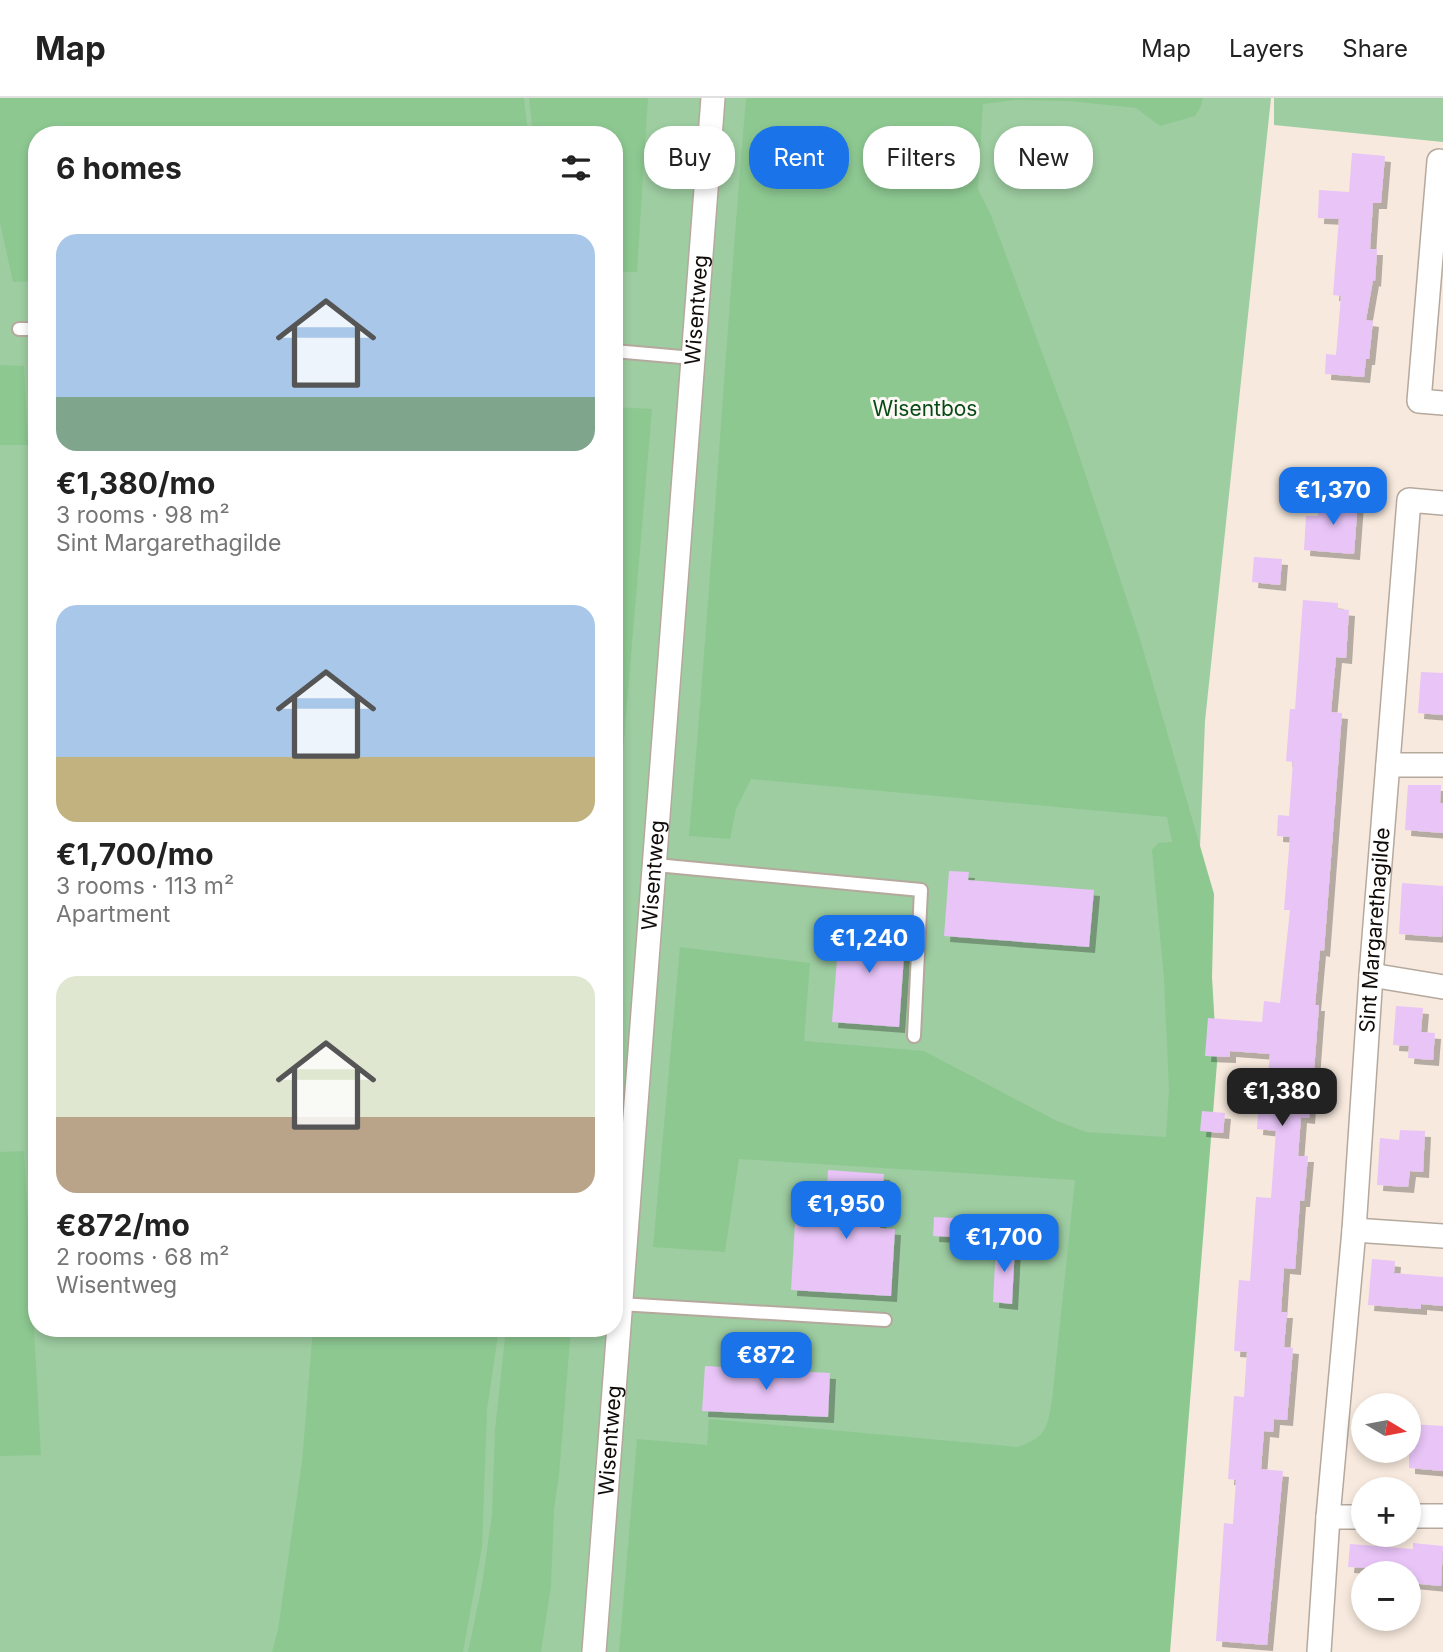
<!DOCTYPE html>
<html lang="en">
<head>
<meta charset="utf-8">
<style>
	body { margin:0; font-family:Inter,sans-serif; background:#f2f2f2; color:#222; height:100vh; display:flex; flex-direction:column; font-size:26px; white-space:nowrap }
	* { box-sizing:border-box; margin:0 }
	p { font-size:23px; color:#767676 }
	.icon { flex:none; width:38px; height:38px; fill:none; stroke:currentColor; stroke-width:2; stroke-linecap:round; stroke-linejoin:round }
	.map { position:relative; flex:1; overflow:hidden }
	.side { position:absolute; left:28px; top:28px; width:595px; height:1211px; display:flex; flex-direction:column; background:#fff; border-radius:28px; box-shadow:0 4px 10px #0003 }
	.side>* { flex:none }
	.hud { position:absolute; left:644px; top:28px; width:665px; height:63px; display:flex; gap:14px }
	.needle { width:46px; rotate:100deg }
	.buttons { position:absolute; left:1351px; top:1295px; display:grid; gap:14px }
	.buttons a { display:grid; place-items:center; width:70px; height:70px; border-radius:50%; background:#fff; box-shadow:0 4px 10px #0003; font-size:35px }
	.price { position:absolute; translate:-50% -60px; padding:0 16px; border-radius:14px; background:#1a73e8; color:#fff; font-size:23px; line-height:46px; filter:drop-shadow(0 2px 4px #0008) }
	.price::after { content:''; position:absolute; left:50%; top:42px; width:21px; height:16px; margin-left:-10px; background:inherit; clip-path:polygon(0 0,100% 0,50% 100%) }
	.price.active { background:#222; color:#fff }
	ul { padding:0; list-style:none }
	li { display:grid; align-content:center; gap:14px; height:371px; padding:0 28px }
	li span { display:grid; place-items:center; height:217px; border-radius:21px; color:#555 }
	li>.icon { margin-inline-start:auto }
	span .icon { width:126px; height:126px; fill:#fffc; stroke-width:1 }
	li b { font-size:30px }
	h2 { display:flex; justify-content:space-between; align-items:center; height:84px; padding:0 28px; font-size:30px }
	.chip { padding:0 24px; border-radius:28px; background:#fff; box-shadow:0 4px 10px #0003; font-size:24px; line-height:63px }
	.chip.active { background:#1a73e8; color:#fff }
	header { display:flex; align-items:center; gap:42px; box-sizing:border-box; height:98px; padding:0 35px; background:#fff; border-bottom:2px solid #e0e0e0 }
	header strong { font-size:33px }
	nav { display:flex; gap:38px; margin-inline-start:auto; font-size:24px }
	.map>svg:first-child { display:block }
	.green { fill:#9ecda1; fill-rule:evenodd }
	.forest { fill:#8dc891 }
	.building { fill:#e8c4f7; filter:url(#shadow) }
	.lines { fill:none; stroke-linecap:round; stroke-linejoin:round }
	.service-casing { stroke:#b5a89d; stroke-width:16 }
	.minor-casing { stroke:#b5a89d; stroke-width:26 }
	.service { stroke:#fff; stroke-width:12 }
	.minor { stroke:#fff; stroke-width:23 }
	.labels { text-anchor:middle; stroke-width:6; stroke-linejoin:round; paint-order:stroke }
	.street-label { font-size:21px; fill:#100b08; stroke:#fdf8f3 }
	.park-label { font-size:21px; fill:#084a17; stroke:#fdf8f3 }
</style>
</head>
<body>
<header>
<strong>Map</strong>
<nav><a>Map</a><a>Layers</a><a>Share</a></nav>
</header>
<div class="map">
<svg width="1443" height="1554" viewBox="0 0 1443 1554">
	<defs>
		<filter id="shadow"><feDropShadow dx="6" dy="6" stdDeviation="0" flood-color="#0004"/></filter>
	</defs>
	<rect width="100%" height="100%" fill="#f7e9dd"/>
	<g class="green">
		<path d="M 0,0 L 1271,0 L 1205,623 L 1196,850 L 1153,1554 L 0,1554 ZM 37,37 L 614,37 L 614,1230 L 37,1230 Z"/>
		<path d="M 1274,0 L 1443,0 L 1443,44 L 1274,27 Z"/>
	</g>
	<g class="forest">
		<path d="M 0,0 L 524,0 L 528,37 L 37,37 L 37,183 L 13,184 L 0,125 Z"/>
		<path d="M 529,0 L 648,0 L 637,174 L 614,174 L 614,37 L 533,37 Z"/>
		<path d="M 746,0 L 1203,0 L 1201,8 L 1195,18 L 1160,28 L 1136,10 L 1069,3 L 1015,2 L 983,6 L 978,91 L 991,117 L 1069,327 L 1140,541 L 1214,796 L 1212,879 L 1217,965 L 1170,1554 L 619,1554 L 637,1341 L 707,1347 L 709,1321 L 1018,1349 C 1046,1339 1047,1331 1052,1302 L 1075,1082 L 739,1061 L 725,1154 L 653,1149 L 680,849 L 810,865 L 804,943 L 924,953 L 1057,1023 L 1086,1034 L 1166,1039 L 1169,991 L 1164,881 L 1152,752 L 1158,745 L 1172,744 L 1167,719 L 751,681 L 736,711 L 730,741 L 689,738 C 711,492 725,246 746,0 Z"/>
		<path d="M 0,267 L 24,268 L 28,347 L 0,347 Z"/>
		<path d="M 614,309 L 652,311 L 614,758 Z"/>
		<path d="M 24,1053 L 41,1357 L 0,1358 L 0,1054 Z"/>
		<path d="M 313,1230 L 499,1230 L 487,1312 L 482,1449 L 463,1554 L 272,1554 L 278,1532 L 302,1364 Z"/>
		<path d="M 506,1230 L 571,1230 L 559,1377 L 554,1411 L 551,1488 L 541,1554 L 468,1554 L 482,1487 L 492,1416 L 495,1332 Z"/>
	</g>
	<g class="building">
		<path d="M 1352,55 L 1385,58 L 1381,105 L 1373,105 L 1370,151 L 1377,151 L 1376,168 L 1375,183 L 1373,182 L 1366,222 L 1373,223 L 1369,261 L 1366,261 L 1364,279 L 1325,276 L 1326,256 L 1336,257 L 1341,198 L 1333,197 L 1339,121 L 1318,120 L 1319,92 L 1349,94 Z"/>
		<path d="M 1319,399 L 1358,402 L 1354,456 L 1304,452 L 1306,418 L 1318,418 Z"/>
		<path d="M 1254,459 L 1282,461 L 1280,487 L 1252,484 Z"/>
		<path d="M 1303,502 L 1338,505 L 1338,511 L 1349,512 L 1346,560 L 1336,559 L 1331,614 L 1342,615 L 1324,853 L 1320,852 L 1315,907 L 1319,907 L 1313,987 L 1319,989 L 1318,1004 L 1310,1006 L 1309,1020 L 1301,1019 L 1298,1058 L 1308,1058 L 1304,1103 L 1300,1103 L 1295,1171 L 1284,1170 L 1281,1214 L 1287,1214 L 1284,1249 L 1293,1250 L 1287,1322 L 1274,1321 L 1273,1334 L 1264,1333 L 1261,1371 L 1283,1373 L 1267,1547 L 1216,1543 L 1224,1425 L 1233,1426 L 1236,1382 L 1228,1381 L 1234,1298 L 1244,1299 L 1247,1254 L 1234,1253 L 1239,1182 L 1250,1183 L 1256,1099 L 1271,1100 L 1276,1033 L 1257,1031 L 1259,1000 L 1266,1000 L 1270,956 L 1230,953 L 1230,959 L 1205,958 L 1208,920 L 1262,924 L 1264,903 L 1280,905 L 1290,812 L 1284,812 L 1290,739 L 1277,738 L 1278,717 L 1289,718 L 1293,664 L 1286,663 L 1290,611 L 1295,611 Z"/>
		<path d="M 1421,574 L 1443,575 L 1443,617 L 1418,615 Z"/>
		<path d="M 1408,687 L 1441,687 L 1440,705 L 1443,705 L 1443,735 L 1405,732 Z"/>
		<path d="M 949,773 L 969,774 L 968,782 L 1094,792 L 1089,849 L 944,838 Z"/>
		<path d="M 1402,785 L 1443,788 L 1442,839 L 1399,836 Z"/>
		<path d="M 840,824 L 906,829 L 899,929 L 832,924 Z"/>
		<path d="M 1396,908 L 1423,910 L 1421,934 L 1435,935 L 1433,962 L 1408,960 L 1409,948 L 1393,947 Z"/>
		<path d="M 1202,1013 L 1225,1015 L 1223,1035 L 1200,1033 Z"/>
		<path d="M 1400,1032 L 1425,1033 L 1423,1074 L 1410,1073 L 1408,1089 L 1377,1087 L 1380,1040 L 1399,1042 Z"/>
		<path d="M 828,1072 L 884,1076 L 880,1130 L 895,1131 L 891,1198 L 791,1192 L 795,1125 L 825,1127 Z"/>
		<path d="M 934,1119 L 991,1122 L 990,1141 L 933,1138 Z"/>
		<path d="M 996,1147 L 1015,1148 L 1012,1206 L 993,1204 Z"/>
		<path d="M 1372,1161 L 1395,1163 L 1394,1175 L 1443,1179 L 1443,1208 L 1421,1206 L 1421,1211 L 1368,1207 Z"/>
		<path d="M 705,1268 L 830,1275 L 828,1319 L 702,1313 Z"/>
		<path d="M 1409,1326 L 1443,1328 L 1443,1373 L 1409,1370 Z"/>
		<path d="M 1413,1445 L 1443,1448 L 1441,1488 L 1410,1485 L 1411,1475 L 1366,1475 L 1367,1470 L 1348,1469 L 1350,1446 L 1413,1451 Z"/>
	</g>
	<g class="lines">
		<g class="service-casing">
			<g id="service">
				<path d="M 19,231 L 37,231"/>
				<path d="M 614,253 L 693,260"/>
				<path d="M 656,767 L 921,792 L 914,938"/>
				<path d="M 620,1206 L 885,1222"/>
			</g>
		</g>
		<g class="minor-casing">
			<g id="minor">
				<path d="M 1443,64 L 1439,63 L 1419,303 L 1443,305"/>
				<path d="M 1388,667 L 1443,667"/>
				<path d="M 1371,877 L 1443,889"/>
				<path d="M 1354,1132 L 1443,1138"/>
				<path d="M 1409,1418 L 1443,1418"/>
				<path d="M 1328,1419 L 1363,1419"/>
				<path id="s1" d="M 594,1554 L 713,0"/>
				<path id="s2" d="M 1319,1554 L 1328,1419 L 1354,1132 L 1371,877 L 1409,402 L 1443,405"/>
			</g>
		</g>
		<use href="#service" class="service"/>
		<use href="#minor" class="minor"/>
	</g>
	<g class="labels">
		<g class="street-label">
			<text dy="7" stroke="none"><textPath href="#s1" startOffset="1346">Wisentweg</textPath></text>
			<text dy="7" stroke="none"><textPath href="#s1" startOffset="779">Wisentweg</textPath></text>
			<text dy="7" stroke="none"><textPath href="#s2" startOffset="724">Sint Margarethagilde</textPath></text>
			<text dy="7" stroke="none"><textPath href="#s1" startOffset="212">Wisentweg</textPath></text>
		</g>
		<g class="park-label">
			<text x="925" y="318">Wisentbos</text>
		</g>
	</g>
</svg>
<div class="buttons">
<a><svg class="needle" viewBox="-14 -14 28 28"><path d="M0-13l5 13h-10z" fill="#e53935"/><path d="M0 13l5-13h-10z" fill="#767676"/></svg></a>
<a>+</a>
<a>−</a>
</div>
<b class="price" style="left:1333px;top:429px">€1,370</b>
<b class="price" style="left:869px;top:877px">€1,240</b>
<b class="price active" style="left:1282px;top:1030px">€1,380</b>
<b class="price" style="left:846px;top:1143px">€1,950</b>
<b class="price" style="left:1004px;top:1176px">€1,700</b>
<b class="price" style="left:766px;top:1294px">€872</b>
<div class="hud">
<a class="chip">Buy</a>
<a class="chip active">Rent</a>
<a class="chip">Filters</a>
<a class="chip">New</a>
</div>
<section class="side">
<h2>6 homes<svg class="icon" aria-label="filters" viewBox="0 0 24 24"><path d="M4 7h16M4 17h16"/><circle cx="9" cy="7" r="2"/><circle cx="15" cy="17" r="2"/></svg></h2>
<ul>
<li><span style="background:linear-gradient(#a9c7e8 75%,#7fa58c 0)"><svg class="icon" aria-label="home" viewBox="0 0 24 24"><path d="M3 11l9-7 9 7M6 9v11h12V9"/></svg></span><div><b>€1,380/mo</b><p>3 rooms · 98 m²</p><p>Sint Margarethagilde</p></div></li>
<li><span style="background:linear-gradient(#a9c7e8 70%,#c2b280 0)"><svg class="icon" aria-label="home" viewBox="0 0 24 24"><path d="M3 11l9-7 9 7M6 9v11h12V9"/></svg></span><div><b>€1,700/mo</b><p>3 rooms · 113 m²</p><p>Apartment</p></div></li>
<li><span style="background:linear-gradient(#dfe7d0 65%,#b9a48a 0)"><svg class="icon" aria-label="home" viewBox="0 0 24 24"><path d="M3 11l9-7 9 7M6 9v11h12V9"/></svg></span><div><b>€872/mo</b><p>2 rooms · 68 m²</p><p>Wisentweg</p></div></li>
</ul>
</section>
</div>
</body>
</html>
